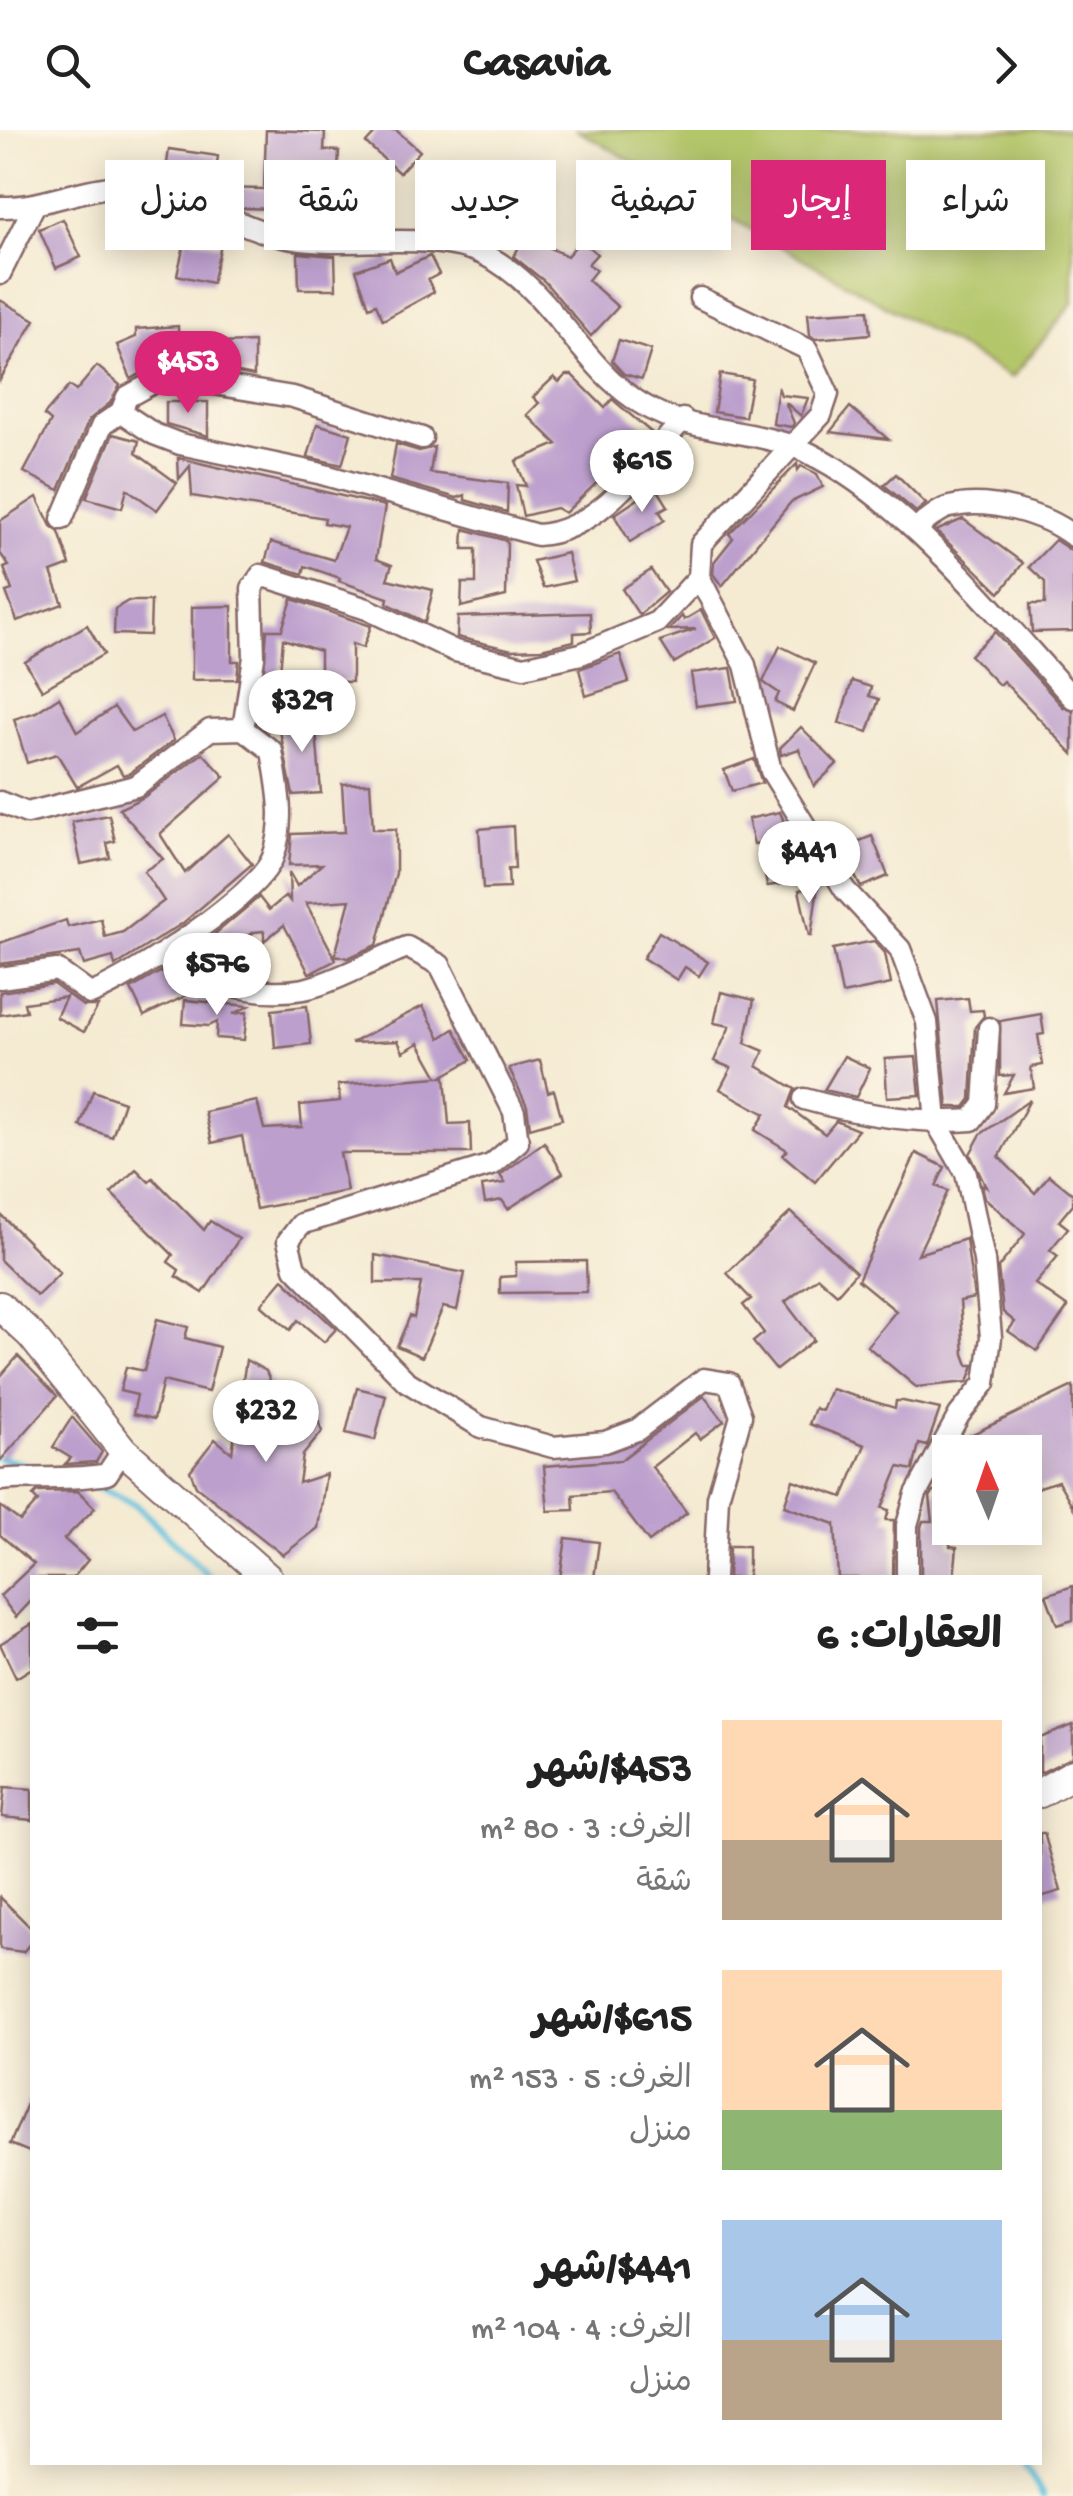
<!DOCTYPE html>
<html lang="ar">
<head>
<meta charset="utf-8">
<style>
	body { margin:0; font-family:"Gochi Hand","Playpen Sans Arabic",sans-serif; background:#f6f6f6; color:#222; direction:rtl; height:100vh; display:flex; flex-direction:column; font-size:38px; white-space:nowrap }
	* { box-sizing:border-box; margin:0 }
	p { font-size:32px; color:#767676 }
	.icon { flex:none; width:55px; height:55px; fill:none; stroke:currentColor; stroke-width:2; stroke-linecap:round; stroke-linejoin:round }
	.map { position:relative; flex:1; overflow:hidden; direction:ltr }
	.drawer { position:absolute; left:30px; top:1445px; width:1012px; height:890px; display:flex; flex-direction:column; background:#fff; border-radius:0px; box-shadow:0 5px 25px #0003; direction:rtl }
	.drawer>* { flex:none }
	.banner { position:absolute; left:30px; top:30px; width:1015px; height:90px; direction:rtl; display:flex; gap:20px }
	.needle { width:65px; rotate:358deg }
	.controls { position:absolute; left:932px; top:1305px; display:grid; gap:20px }
	.controls a { display:grid; place-items:center; width:110px; height:110px; border-radius:0px; background:#fff; box-shadow:0 5px 25px #0003; font-size:50px }
	.price { position:absolute; translate:-50% -85px; padding:0 22px; border-radius:35px; background:#fff; color:#222; font-size:32px; line-height:65px; filter:drop-shadow(0 2px 5px #0008) }
	.price::after { content:''; position:absolute; left:50%; top:60px; width:30px; height:22px; margin-left:-15px; background:inherit; clip-path:polygon(0 0,100% 0,50% 100%) }
	.price.current { background:#db2777; color:#fff }
	ul { padding:0; list-style:none }
	li { display:flex; align-items:center; gap:30px; height:250px; padding:0 40px }
	li span { display:grid; place-items:center; flex:none; width:280px; height:200px; border-radius:0px; color:#555 }
	li>.icon { margin-inline-start:auto }
	span .icon { width:120px; height:120px; fill:#fffc; stroke-width:1 }
	li b { font-size:42px }
	h2 { display:flex; justify-content:space-between; align-items:center; height:120px; padding:0 40px; font-size:42px }
	.pill { padding:0 35px; border-radius:0px; background:#fff; box-shadow:0 5px 25px #0003; font-size:35px; line-height:90px }
	.pill.current { background:#db2777; color:#fff }
	header { display:flex; justify-content:space-between; align-items:center; height:130px; padding:0 40px; background:#fff; font-size:45px; font-weight:700 }
	.map>svg:first-child { display:block }
	.green { fill:#b4c66a; stroke:#7f724a; stroke-width:2.5 }
	.lines { fill:none; stroke-linecap:round; stroke-linejoin:round }
	.stream { stroke:#62c4e0; stroke-width:6 }
	.building { fill:#bc9fcd }
	.street-casing { stroke:#866666; stroke-width:25 }
	.secondary-casing { stroke:#866666; stroke-width:32 }
	.street { stroke:#fff; stroke-width:20 }
	.secondary { stroke:#fff; stroke-width:28 }
</style>
</head>
<body>
<header><svg class="icon" aria-label="forward" viewBox="0 0 24 24"><path d="M9 5l7 7-7 7"/></svg>Casavia<svg class="icon" aria-label="search" viewBox="0 0 24 24"><circle cx="10" cy="10" r="6"/><path d="M15 15l6 6"/></svg></header>
<div class="map">
<svg width="1073" height="2366" viewBox="0 0 1073 2366">
	<rect width="100%" height="100%" fill="#fcf5e5"/>
	<filter id="ink" filterUnits="userSpaceOnUse"><feTurbulence type="fractalNoise" baseFrequency=".01" numOctaves="2"/><feDisplacementMap in="SourceGraphic" scale="20" xChannelSelector="R" yChannelSelector="G"/><feConvolveMatrix kernelMatrix="1 2 1 2 8 2 1 2 1" color-interpolation-filters="sRGB"/></filter>
	<filter id="wash" filterUnits="userSpaceOnUse"><feTurbulence type="fractalNoise" baseFrequency=".0048" numOctaves="4" result="noise"/><feDisplacementMap in="SourceGraphic" scale="40" xChannelSelector="R" yChannelSelector="G"/><feGaussianBlur stdDeviation="2.25" result="paint"/><feColorMatrix in="noise" values="0 0 0 0 0 0 0 0 0 0 0 0 0 0 0 0 0 1.4 0 .05"/><feComposite in="paint" operator="in"/></filter>
	<g filter="url(#wash)">
		<rect width="100%" height="100%" fill="#f5ebd3"/>
		<path class="green" d="M 577,0 L 1073,0 L 1073,173 L 1012,248 Z"/>
		<g class="lines">
			<g class="stream">
				<path d="M 0,1328 L 42,1339"/>
				<path d="M 92,1354 L 136,1375 L 211,1448"/>
				<path d="M 1023,2332 L 1043,2366"/>
			</g>
		</g>
		<g id="blocks">
			<g class="building">
				<path d="M 266,0 L 325,2 L 324,20 L 339,21 L 338,38 L 349,38 L 348,62 L 310,60 L 311,97 L 275,91 L 275,79 L 242,78 L 217,68 L 218,58 L 264,59 Z"/>
				<path d="M 378,0 L 396,0 L 420,21 L 399,43 L 366,13 Z"/>
				<path d="M 169,19 L 218,26 L 213,61 L 165,48 Z"/>
				<path d="M 63,89 L 81,127 L 56,138 L 39,99 Z"/>
				<path d="M 524,106 L 567,126 L 581,110 L 597,124 L 588,134 L 596,140 L 588,150 L 618,177 L 591,206 L 544,151 L 514,127 Z"/>
				<path d="M 186,107 L 221,115 L 212,153 L 177,145 Z"/>
				<path d="M 298,123 L 335,126 L 336,159 L 299,159 Z"/>
				<path d="M 430,126 L 439,144 L 428,150 L 434,162 L 383,190 L 376,174 L 369,177 L 356,140 L 390,128 L 395,142 Z"/>
				<path d="M 0,170 L 35,190 L 0,250 Z"/>
				<path d="M 868,180 L 870,204 L 815,209 L 810,205 L 808,184 Z"/>
				<path d="M 178,196 L 178,206 L 211,204 L 211,213 L 254,212 L 254,246 L 165,229 L 131,249 L 117,215 L 136,207 L 136,199 Z"/>
				<path d="M 619,210 L 651,220 L 642,249 L 624,244 L 612,231 Z"/>
				<path d="M 97,236 L 120,255 L 110,273 L 89,290 L 59,360 L 24,342 L 51,291 L 44,285 L 69,256 L 76,261 Z"/>
				<path d="M 720,244 L 752,249 L 745,287 L 714,282 Z"/>
				<path d="M 566,245 L 572,245 L 605,278 L 612,269 L 653,304 L 616,346 L 610,340 L 565,383 L 556,378 L 523,386 L 516,355 L 526,356 L 516,331 L 557,314 L 527,285 L 539,273 L 533,267 L 554,247 L 559,252 Z"/>
				<path d="M 778,257 L 781,265 L 808,268 L 801,286 L 785,272 L 794,293 L 792,297 L 773,294 Z"/>
				<path d="M 166,272 L 208,272 L 208,306 L 166,294 Z"/>
				<path d="M 850,277 L 888,309 L 830,302 Z"/>
				<path d="M 317,294 L 351,304 L 342,335 L 308,327 Z"/>
				<path d="M 113,304 L 139,311 L 136,323 L 177,353 L 157,380 L 127,359 L 122,378 L 86,368 Z"/>
				<path d="M 396,314 L 419,321 L 434,317 L 430,343 L 508,353 L 507,382 L 465,370 L 465,365 L 457,368 L 390,349 Z"/>
				<path d="M 178,328 L 385,376 L 376,429 L 392,435 L 387,449 L 433,460 L 425,492 L 387,473 L 388,468 L 339,451 L 340,448 L 305,436 L 303,444 L 265,432 L 271,412 L 334,430 L 346,397 L 324,393 L 325,388 L 192,366 L 190,336 L 179,349 Z"/>
				<path d="M 797,334 L 798,340 L 801,336 L 817,344 L 823,357 L 791,372 L 722,456 L 713,444 L 714,432 L 733,408 L 729,404 Z"/>
				<path d="M 896,344 L 926,374 L 916,382 L 884,355 Z"/>
				<path d="M 656,357 L 668,376 L 659,381 L 665,390 L 630,412 L 614,385 Z"/>
				<path d="M 37,367 L 51,396 L 59,402 L 70,435 L 51,442 L 63,474 L 17,491 L 6,462 L 12,460 L 4,438 L 9,436 L 0,423 L 0,391 Z"/>
				<path d="M 963,389 L 1023,433 L 1000,463 L 936,401 Z"/>
				<path d="M 464,399 L 507,411 L 506,466 L 461,477 L 462,453 L 476,453 L 476,419 L 463,419 Z"/>
				<path d="M 1055,410 L 1073,422 L 1073,501 L 1032,502 L 1030,474 L 1045,474 L 1045,452 L 1029,437 Z"/>
				<path d="M 567,423 L 574,451 L 543,458 L 533,431 Z"/>
				<path d="M 651,440 L 666,462 L 639,485 L 622,459 Z"/>
				<path d="M 292,469 L 371,496 L 363,518 L 352,514 L 352,552 L 320,551 L 320,521 L 283,509 L 278,564 L 285,565 L 282,579 L 261,575 L 267,500 L 282,500 Z"/>
				<path d="M 128,471 L 151,471 L 150,505 L 114,504 L 115,479 Z"/>
				<path d="M 232,476 L 232,531 L 239,531 L 237,549 L 192,550 L 192,477 Z"/>
				<path d="M 701,480 L 715,508 L 674,533 L 660,511 L 696,499 L 669,500 L 682,486 L 684,490 Z"/>
				<path d="M 590,483 L 591,502 L 574,503 L 574,511 L 541,519 L 512,520 L 457,507 L 458,487 Z"/>
				<path d="M 87,495 L 104,524 L 42,560 L 25,532 Z"/>
				<path d="M 995,502 L 1063,577 L 1073,581 L 1073,624 L 1003,551 L 999,555 L 970,525 Z"/>
				<path d="M 780,516 L 815,533 L 793,581 L 775,572 L 779,563 L 763,552 Z"/>
				<path d="M 620,524 L 629,552 L 586,566 L 579,539 Z"/>
				<path d="M 731,538 L 737,571 L 696,576 L 691,543 Z"/>
				<path d="M 852,551 L 871,557 L 869,566 L 879,569 L 868,602 L 839,593 Z"/>
				<path d="M 59,567 L 77,602 L 114,577 L 132,602 L 162,586 L 174,610 L 130,643 L 123,645 L 117,635 L 77,657 L 57,624 L 27,633 L 14,589 L 36,582 Z"/>
				<path d="M 315,588 L 321,663 L 293,665 L 278,591 Z"/>
				<path d="M 801,597 L 837,634 L 814,656 L 799,619 L 781,625 L 780,618 Z"/>
				<path d="M 203,623 L 225,647 L 160,704 L 185,743 L 228,704 L 252,734 L 183,793 L 115,836 L 113,827 L 84,835 L 80,823 L 0,834 L 0,813 L 66,790 L 68,797 L 101,789 L 105,807 L 123,802 L 164,771 L 144,741 L 163,729 L 119,679 L 144,667 Z"/>
				<path d="M 754,629 L 762,653 L 732,661 L 724,640 Z"/>
				<path d="M 370,653 L 373,699 L 396,699 L 396,743 L 377,815 L 348,828 L 335,825 L 350,770 L 306,773 L 336,830 L 313,842 L 309,843 L 284,795 L 264,811 L 264,801 L 254,802 L 229,821 L 215,804 L 259,767 L 269,780 L 286,766 L 290,771 L 289,742 L 297,756 L 322,734 L 289,735 L 292,704 L 345,702 L 342,654 Z"/>
				<path d="M 780,682 L 793,714 L 800,713 L 808,726 L 778,733 L 782,754 L 767,756 L 759,713 L 754,714 L 748,689 Z"/>
				<path d="M 109,685 L 115,711 L 107,713 L 110,728 L 81,734 L 72,692 Z"/>
				<path d="M 513,696 L 515,739 L 508,739 L 509,758 L 483,759 L 479,699 Z"/>
				<path d="M 872,706 L 888,746 L 861,757 L 840,719 Z"/>
				<path d="M 818,756 L 811,806 L 809,806 L 799,760 Z"/>
				<path d="M 659,802 L 708,832 L 699,846 L 685,837 L 677,850 L 643,828 Z"/>
				<path d="M 874,811 L 885,823 L 891,854 L 842,864 L 833,819 Z"/>
				<path d="M 160,842 L 181,852 L 187,865 L 144,886 L 131,859 Z"/>
				<path d="M 53,854 L 83,876 L 98,876 L 84,902 L 56,887 L 66,867 L 24,873 L 26,881 L 0,885 L 0,862 Z"/>
				<path d="M 721,862 L 754,870 L 745,913 L 764,921 L 757,936 L 795,959 L 788,977 L 825,1004 L 836,991 L 858,1000 L 815,1052 L 783,1025 L 787,1020 L 755,1000 L 765,984 L 720,959 L 731,938 L 714,931 L 730,896 L 714,893 Z"/>
				<path d="M 968,868 L 970,881 L 983,880 L 984,886 L 975,897 L 971,969 L 965,977 L 948,977 L 938,871 Z"/>
				<path d="M 185,870 L 249,876 L 233,884 L 247,882 L 244,910 L 216,908 L 217,892 L 209,896 L 183,894 Z"/>
				<path d="M 307,876 L 311,914 L 275,918 L 272,880 Z"/>
				<path d="M 423,876 L 440,908 L 454,899 L 471,930 L 441,947 L 445,947 L 449,994 L 470,993 L 471,1023 L 340,1023 L 347,1061 L 256,1079 L 242,1006 L 212,1013 L 205,982 L 257,971 L 264,999 L 302,997 L 300,975 L 340,971 L 338,955 L 438,947 L 419,913 L 403,922 L 398,911 L 351,913 Z"/>
				<path d="M 1041,884 L 1044,904 L 1038,905 L 1043,935 L 1031,937 L 1034,958 L 1004,963 L 1014,945 L 1000,946 L 1000,891 Z"/>
				<path d="M 844,926 L 870,938 L 856,967 L 824,960 Z"/>
				<path d="M 916,927 L 920,965 L 887,967 L 885,929 Z"/>
				<path d="M 540,930 L 548,962 L 554,960 L 562,989 L 530,998 L 527,976 L 509,938 Z"/>
				<path d="M 93,961 L 124,972 L 112,1007 L 80,996 Z"/>
				<path d="M 1030,970 L 999,1027 L 1035,1063 L 1049,1045 L 1073,1064 L 1073,1074 L 1059,1091 L 1068,1098 L 1050,1120 L 1058,1126 L 1035,1154 L 1068,1177 L 1037,1221 L 1008,1201 L 1015,1192 L 1003,1182 L 998,1138 L 1025,1104 L 985,1068 L 982,1055 L 986,1057 L 970,1024 L 981,1004 Z"/>
				<path d="M 544,1012 L 563,1043 L 508,1079 L 502,1070 L 485,1073 L 482,1056 L 505,1053 L 500,1045 Z"/>
				<path d="M 916,1023 L 945,1037 L 936,1056 L 948,1061 L 918,1124 L 966,1109 L 974,1168 L 960,1171 L 964,1224 L 968,1235 L 974,1235 L 968,1252 L 916,1257 L 867,1216 L 896,1181 L 858,1150 Z"/>
				<path d="M 136,1039 L 149,1052 L 153,1048 L 204,1100 L 210,1091 L 239,1109 L 203,1163 L 176,1146 L 179,1140 L 168,1132 L 173,1125 L 111,1063 Z"/>
				<path d="M 791,1082 L 856,1142 L 837,1164 L 818,1147 L 785,1172 L 814,1210 L 776,1240 L 753,1212 L 764,1203 L 743,1175 L 751,1169 L 727,1143 Z"/>
				<path d="M 0,1084 L 60,1143 L 37,1166 L 0,1130 Z"/>
				<path d="M 375,1125 L 465,1143 L 457,1180 L 443,1177 L 422,1227 L 397,1216 L 410,1186 L 414,1188 L 421,1153 L 375,1153 Z"/>
				<path d="M 586,1131 L 587,1162 L 500,1163 L 500,1147 L 516,1146 L 516,1132 Z"/>
				<path d="M 283,1149 L 336,1199 L 324,1212 L 298,1190 L 290,1200 L 261,1175 Z"/>
				<path d="M 157,1189 L 188,1197 L 185,1208 L 219,1217 L 208,1262 L 163,1251 L 154,1289 L 133,1284 L 137,1265 L 120,1261 L 126,1237 L 144,1241 Z"/>
				<path d="M 18,1226 L 57,1266 L 0,1331 L 0,1247 Z"/>
				<path d="M 246,1230 L 266,1241 L 272,1256 L 283,1257 L 287,1268 L 296,1265 L 315,1279 L 322,1302 L 303,1325 L 299,1353 L 326,1344 L 318,1398 L 283,1425 L 196,1356 L 190,1341 L 215,1309 L 232,1323 Z"/>
				<path d="M 1073,1256 L 1073,1377 L 1058,1351 L 1025,1362 L 1025,1322 L 954,1322 L 962,1309 Z"/>
				<path d="M 357,1258 L 386,1265 L 375,1310 L 346,1303 Z"/>
				<path d="M 831,1259 L 895,1278 L 896,1271 L 903,1271 L 940,1279 L 927,1316 L 919,1314 L 913,1340 L 899,1337 L 882,1378 L 889,1380 L 886,1390 L 894,1390 L 893,1448 L 838,1448 L 835,1394 L 784,1376 L 793,1350 L 843,1367 L 865,1315 L 809,1294 L 815,1278 L 822,1281 Z"/>
				<path d="M 704,1266 L 724,1291 L 700,1309 L 695,1303 L 652,1337 L 687,1383 L 649,1412 L 611,1362 L 573,1365 L 574,1380 L 548,1381 L 544,1336 L 621,1330 Z"/>
				<path d="M 72,1287 L 102,1322 L 96,1332 L 65,1334 L 71,1328 L 53,1317 Z"/>
				<path d="M 950,1360 L 950,1416 L 957,1417 L 954,1448 L 921,1448 L 921,1397 L 923,1391 L 933,1391 L 930,1367 L 933,1362 Z"/>
				<path d="M 78,1361 L 95,1378 L 64,1409 L 88,1430 L 73,1448 L 32,1448 L 32,1470 L 16,1487 L 0,1466 L 34,1434 L 0,1405 L 0,1376 L 20,1391 L 38,1371 L 33,1366 L 37,1362 Z"/>
				<path d="M 566,1408 L 599,1412 L 594,1448 L 560,1448 Z"/>
				<path d="M 729,1416 L 748,1416 L 748,1448 L 728,1448 Z"/>
				<path d="M 1073,1456 L 1073,1490 L 1057,1495 L 1046,1465 Z"/>
				<path d="M 32,1494 L 32,1538 L 16,1548 L 0,1514 Z"/>
				<path d="M 1073,1595 L 1073,1627 L 1040,1643 L 1040,1608 Z"/>
				<path d="M 5,1657 L 32,1659 L 32,1690 L 2,1687 Z"/>
				<path d="M 1040,1703 L 1044,1703 L 1061,1761 L 1040,1767 Z"/>
				<path d="M 0,1767 L 32,1799 L 32,1811 L 23,1822 L 0,1819 Z"/>
				<path d="M 32,1962 L 32,2023 L 10,2014 Z"/>
			</g>
		</g>
	</g>
	<g filter="url(#ink)">
		<use href="#blocks" fill-opacity="0" stroke="#866666" stroke-width="2.5"/>
		<g class="lines">
			<g class="street-casing">
				<g id="street">
					<path d="M 0,77 C 42,78 77,59 118,56 C 178,53 227,95 283,107 C 343,121 430,98 485,125 C 558,161 586,254 663,285 C 698,300 757,302 795,317 C 897,358 999,488 1073,568"/>
					<path d="M 0,144 L 33,78"/>
					<path d="M 700,168 L 807,219 L 828,264 L 821,285 L 701,414 L 699,447 L 745,535 L 771,641 L 845,760 L 900,819 L 927,892 L 936,992 L 966,1043 L 984,1130 L 991,1207 L 985,1253 L 959,1285 L 916,1364 L 907,1395 L 907,1448"/>
					<path d="M 121,282 L 127,267 L 165,246 L 293,267 L 422,308"/>
					<path d="M 62,389 L 102,295 L 121,282 L 154,304 L 180,314 L 318,343 L 537,405 C 599,402 645,333 683,289"/>
					<path d="M 916,398 C 926,392 939,379 950,377 C 987,367 1045,384 1073,406"/>
					<path d="M 243,599 L 254,527 L 252,458 L 261,445 L 367,479 L 455,521 L 524,537 L 581,524 L 657,492 L 699,447"/>
					<path d="M 0,672 L 27,683 L 136,656 L 210,600 L 243,599 L 272,621 C 278,658 286,691 273,727 C 260,764 129,850 90,864 L 57,840 L 0,848"/>
					<path d="M 161,827 C 206,850 252,868 304,859 C 331,854 378,828 407,817 L 440,835 L 514,982 L 518,1012 L 491,1035 L 301,1094 L 288,1111 L 295,1138 L 406,1251 L 481,1297 L 553,1317 L 605,1312 L 637,1300 L 704,1249 L 729,1253 L 741,1286 L 718,1367 L 714,1448"/>
					<path d="M 804,969 C 858,984 916,994 972,990 L 984,974 L 989,898"/>
					<path d="M 0,1350 C 36,1346 72,1351 107,1344 L 123,1320"/>
				</g>
			</g>
			<g class="secondary-casing">
				<g id="secondary">
					<path d="M 0,1176 L 31,1205 L 123,1320 L 268,1448"/>
					<path d="M 1040,1663 L 1073,1644"/>
				</g>
			</g>
			<use href="#street" class="street"/>
			<use href="#secondary" class="secondary"/>
		</g>
	</g>
</svg>
<div class="controls">
<a><svg class="needle" viewBox="-14 -14 28 28"><path d="M0-13l5 13h-10z" fill="#e53935"/><path d="M0 13l5-13h-10z" fill="#767676"/></svg></a>
</div>
<b class="price current" style="left:188px;top:286px">$453</b>
<b class="price" style="left:642px;top:385px">$615</b>
<b class="price" style="left:302px;top:625px">$329</b>
<b class="price" style="left:809px;top:776px">$441</b>
<b class="price" style="left:217px;top:888px">$576</b>
<b class="price" style="left:266px;top:1335px">$232</b>
<div class="banner">
<a class="pill">شراء</a>
<a class="pill current">إيجار</a>
<a class="pill">تصفية</a>
<a class="pill">جديد</a>
<a class="pill">شقة</a>
<a class="pill">منزل</a>
</div>
<section class="drawer">
<h2>العقارات: 6<svg class="icon" aria-label="filters" viewBox="0 0 24 24"><path d="M4 7h16M4 17h16"/><circle cx="9" cy="7" r="2"/><circle cx="15" cy="17" r="2"/></svg></h2>
<ul>
<li><span style="background:linear-gradient(#ffd9b3 60%,#b9a48a 0)"><svg class="icon" aria-label="home" viewBox="0 0 24 24"><path d="M3 11l9-7 9 7M6 9v11h12V9"/></svg></span><div><b>$453/شهر</b><p>الغرف: 3 · 80 m²</p><p>شقة</p></div></li>
<li><span style="background:linear-gradient(#ffd9b3 70%,#8fb573 0)"><svg class="icon" aria-label="home" viewBox="0 0 24 24"><path d="M3 11l9-7 9 7M6 9v11h12V9"/></svg></span><div><b>$615/شهر</b><p>الغرف: 5 · 153 m²</p><p>منزل</p></div></li>
<li><span style="background:linear-gradient(#a9c7e8 60%,#b9a48a 0)"><svg class="icon" aria-label="home" viewBox="0 0 24 24"><path d="M3 11l9-7 9 7M6 9v11h12V9"/></svg></span><div><b>$441/شهر</b><p>الغرف: 4 · 104 m²</p><p>منزل</p></div></li>
</ul>
</section>
</div>
</body>
</html>
